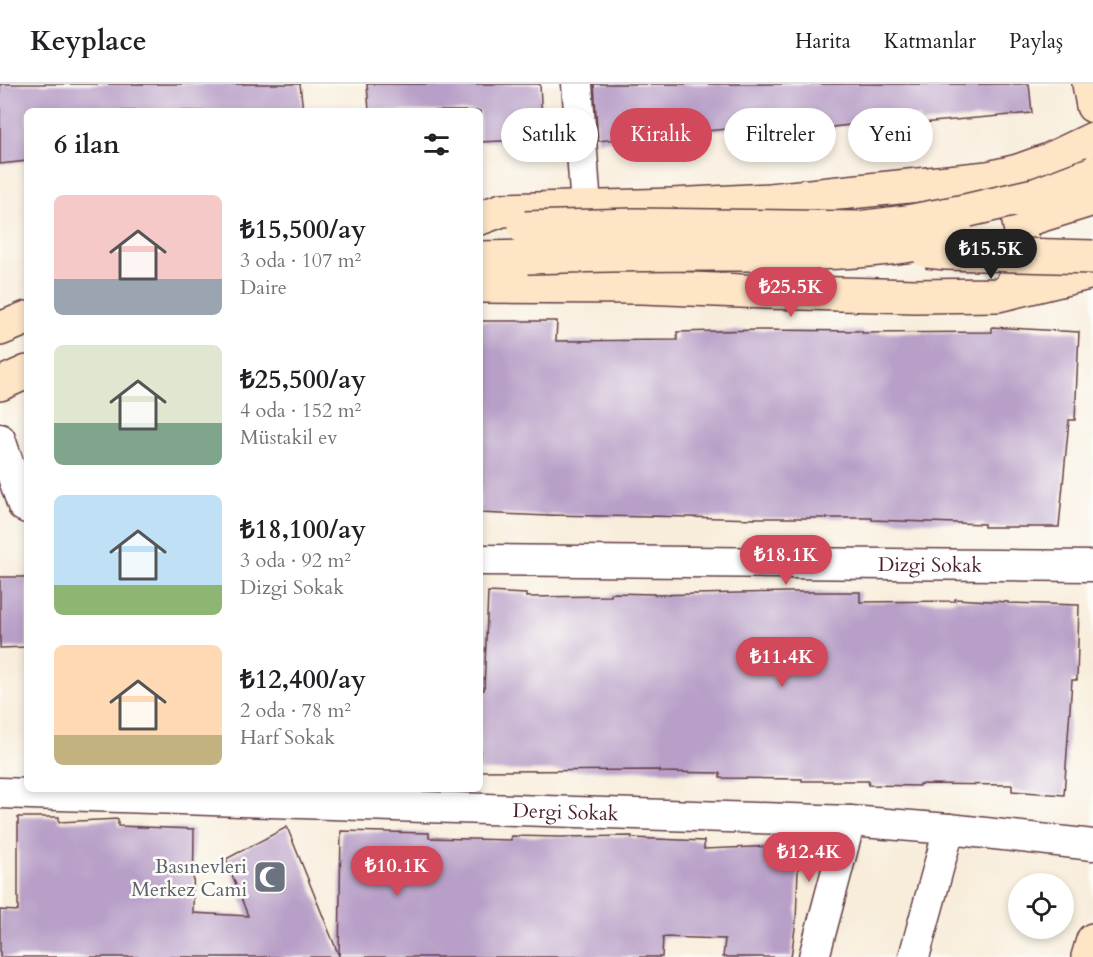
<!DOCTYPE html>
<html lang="tr">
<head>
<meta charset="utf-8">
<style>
	body { margin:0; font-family:Cardo,serif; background:#f2f2f2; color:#202124; height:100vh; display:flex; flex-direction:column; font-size:22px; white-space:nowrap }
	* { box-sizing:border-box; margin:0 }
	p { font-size:20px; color:#757577 }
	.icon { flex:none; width:33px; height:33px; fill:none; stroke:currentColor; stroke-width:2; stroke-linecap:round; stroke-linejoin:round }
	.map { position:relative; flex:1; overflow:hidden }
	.details { position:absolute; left:24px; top:24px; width:459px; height:684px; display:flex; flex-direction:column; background:#fff; border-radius:9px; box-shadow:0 3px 9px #0003 }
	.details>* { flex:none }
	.banner { position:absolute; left:501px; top:24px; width:501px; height:54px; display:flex; gap:12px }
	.controls { position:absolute; left:1008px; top:789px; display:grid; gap:12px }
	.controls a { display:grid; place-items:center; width:66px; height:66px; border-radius:50%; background:#fff; box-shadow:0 3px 9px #0003; font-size:30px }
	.price { position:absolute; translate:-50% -51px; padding:0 14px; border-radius:21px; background:#d1495b; color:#fff; font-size:20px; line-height:39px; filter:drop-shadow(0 2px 3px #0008) }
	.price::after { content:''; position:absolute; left:50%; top:36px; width:18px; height:14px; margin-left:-9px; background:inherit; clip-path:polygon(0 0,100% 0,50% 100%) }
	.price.active { background:#222; color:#fff }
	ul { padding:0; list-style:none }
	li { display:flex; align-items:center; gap:18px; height:150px; padding:0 30px }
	li span { display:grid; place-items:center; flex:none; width:168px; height:120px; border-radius:9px; color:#555 }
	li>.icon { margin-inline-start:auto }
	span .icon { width:72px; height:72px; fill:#fffc; stroke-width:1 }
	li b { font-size:26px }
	h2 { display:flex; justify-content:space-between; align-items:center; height:72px; padding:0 30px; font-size:26px }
	.chip { padding:0 21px; border-radius:27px; background:#fff; box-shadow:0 3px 9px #0003; font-size:21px; line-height:54px }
	.chip.active { background:#d1495b; color:#fff }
	header { display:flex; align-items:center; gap:36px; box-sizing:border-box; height:84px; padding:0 30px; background:#fff; border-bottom:2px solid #e0e0e0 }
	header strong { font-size:28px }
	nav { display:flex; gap:33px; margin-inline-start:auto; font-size:21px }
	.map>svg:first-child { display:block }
	.building { fill:#b89fc7 }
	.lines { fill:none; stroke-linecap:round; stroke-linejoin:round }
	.street-casing { stroke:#643e45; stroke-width:33 }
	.secondary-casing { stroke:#643e45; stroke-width:36 }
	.street { stroke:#fff; stroke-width:30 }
	.secondary { stroke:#fde5c5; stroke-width:33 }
	.secondary-bridge-casing { stroke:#643e45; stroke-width:36; stroke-linecap:butt }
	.secondary-bridge { stroke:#fde5c5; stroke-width:33 }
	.labels { text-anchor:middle; stroke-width:5; stroke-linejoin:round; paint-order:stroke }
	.street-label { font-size:20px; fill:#4a1f2b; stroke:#fdfcf7 }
	.worship-label { font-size:20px; fill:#5b616d; stroke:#fdfcf7; text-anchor:end }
</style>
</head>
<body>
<header>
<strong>Keyplace</strong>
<nav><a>Harita</a><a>Katmanlar</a><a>Paylaş</a></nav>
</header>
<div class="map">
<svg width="1093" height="873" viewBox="0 0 1093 873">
	<rect width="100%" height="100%" fill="#fdfcf7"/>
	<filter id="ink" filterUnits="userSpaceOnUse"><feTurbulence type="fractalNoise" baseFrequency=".0167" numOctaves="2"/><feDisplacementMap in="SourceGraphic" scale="12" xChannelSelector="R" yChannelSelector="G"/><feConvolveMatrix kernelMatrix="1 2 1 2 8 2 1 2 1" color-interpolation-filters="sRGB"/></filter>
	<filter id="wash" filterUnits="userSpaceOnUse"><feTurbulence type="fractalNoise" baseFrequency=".008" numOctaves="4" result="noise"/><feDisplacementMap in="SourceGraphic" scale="24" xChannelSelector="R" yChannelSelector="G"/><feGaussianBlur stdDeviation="1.35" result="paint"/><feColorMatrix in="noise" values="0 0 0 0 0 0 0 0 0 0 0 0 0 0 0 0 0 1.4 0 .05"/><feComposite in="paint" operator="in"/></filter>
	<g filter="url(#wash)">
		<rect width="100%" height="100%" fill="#f8eddb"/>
		<g id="blocks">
			<g class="building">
				<path d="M 0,0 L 300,0 L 303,27 L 27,27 L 27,77 L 0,80 Z"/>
				<path d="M 367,0 L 540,0 L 543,55 L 480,58 L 480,27 L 369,27 Z"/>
				<path d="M 594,0 L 1029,0 L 1032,29 L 921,39 L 920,33 L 833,43 L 833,46 L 793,50 L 792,39 L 598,57 Z"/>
				<path d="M 480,237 L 557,237 L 556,257 L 677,256 L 677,248 L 759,246 L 862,247 L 862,249 L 992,248 L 992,243 L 1079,248 L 1075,336 L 1069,336 L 1059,443 L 984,443 L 984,440 L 872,436 L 872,434 L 755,434 L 755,435 L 652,432 L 652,433 L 548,431 L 548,432 L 480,429 Z"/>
				<path d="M 0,493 L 27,493 L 27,563 L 0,564 Z"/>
				<path d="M 488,508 L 526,510 L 526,513 L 611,512 L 611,509 L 654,510 L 654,511 L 787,508 L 860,508 L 860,518 L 955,517 L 955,515 L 1008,518 L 1008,519 L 1079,521 L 1077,596 L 1072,596 L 1064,711 L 1012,707 L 1012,701 L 919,700 L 919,702 L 868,701 L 869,697 L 802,697 L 802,695 L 720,694 L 720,689 L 660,688 L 660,686 L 480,687 L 480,606 L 484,606 Z"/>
				<path d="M 18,733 L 59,733 L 59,738 L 118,735 L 118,742 L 194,745 L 193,829 L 248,832 L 226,775 L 287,743 L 339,872 L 341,747 L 429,749 L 429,754 L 511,756 L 511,752 L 560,753 L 632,752 L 632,754 L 704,757 L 704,765 L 799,761 L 796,837 L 791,873 L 723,873 L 725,855 L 663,853 L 662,873 L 0,873 L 0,826 L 18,827 Z"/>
			</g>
		</g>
	</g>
	<g filter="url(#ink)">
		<use href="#blocks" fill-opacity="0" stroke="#643e45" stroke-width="1.5"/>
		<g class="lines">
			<g class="street-casing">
				<g id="street">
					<path d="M 577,0 L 586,123"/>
					<path d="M 0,355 L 23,422 L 27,424"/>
					<path id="s1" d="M 480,476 L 1093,482"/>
					<path id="s2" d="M 0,709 L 850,737 L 949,745 L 1093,761"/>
					<path d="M 814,873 L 850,737"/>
					<path d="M 914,873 L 949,745"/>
				</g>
			</g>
			<g class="secondary-casing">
				<g id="secondary">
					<path d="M 1089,0 L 1093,22"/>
					<path d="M 998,107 L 1016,122 L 1022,153 L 1021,184 L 1015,196 L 1013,198"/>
					<path d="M 480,134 L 502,126 L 672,121 L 770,116 L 988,94 L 1018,87 L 1049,76 L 1093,55"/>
					<path d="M 480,174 L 527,173"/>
					<path d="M 480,202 L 642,203 L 766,208 L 916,212 L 998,211 L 1093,188"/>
					<path d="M 0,245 L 27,234"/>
					<path d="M 0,300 L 27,288"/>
					<path d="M 1088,873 L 1093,856"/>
				</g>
			</g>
			<use href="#street" class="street"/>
			<use href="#secondary" class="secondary"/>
			<g class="secondary-bridge-casing">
				<g id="secondary-bridge">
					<path d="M 1032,134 L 1093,115"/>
					<path d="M 525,144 L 634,141 L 858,144 L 907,138 L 965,127 L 1038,110 L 1093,89"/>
					<path d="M 927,167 L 946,169 L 1093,173"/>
					<path d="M 527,173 C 590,171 654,170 718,170 C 798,170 880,171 958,152"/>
				</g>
			</g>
			<use href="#secondary-bridge" class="secondary-bridge"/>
		</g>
	</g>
	<defs>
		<g id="mosque-square" transform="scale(1.725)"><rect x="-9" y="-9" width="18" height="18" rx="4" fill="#6b7280" stroke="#fdfcf7"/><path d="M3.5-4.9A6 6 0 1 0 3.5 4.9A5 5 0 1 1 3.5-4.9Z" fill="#fff"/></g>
	</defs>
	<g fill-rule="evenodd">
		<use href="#mosque-square" x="270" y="793"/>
	</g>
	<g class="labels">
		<g class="street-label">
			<text dy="7" stroke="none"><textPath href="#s1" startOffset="450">Dizgi Sokak</textPath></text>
			<text dy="7" stroke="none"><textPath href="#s2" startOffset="566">Dergi Sokak</textPath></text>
		</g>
		<g class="worship-label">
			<text x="247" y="789">Basınevleri<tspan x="247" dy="23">Merkez Cami</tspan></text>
		</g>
	</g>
</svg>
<div class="controls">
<a><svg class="icon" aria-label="locate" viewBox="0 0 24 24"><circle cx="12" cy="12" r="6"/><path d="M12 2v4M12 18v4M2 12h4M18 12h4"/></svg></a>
</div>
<b class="price active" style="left:991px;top:196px">₺15.5K</b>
<b class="price" style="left:791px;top:234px">₺25.5K</b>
<b class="price" style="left:786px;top:502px">₺18.1K</b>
<b class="price" style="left:782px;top:604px">₺11.4K</b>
<b class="price" style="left:809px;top:799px">₺12.4K</b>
<b class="price" style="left:397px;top:813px">₺10.1K</b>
<div class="banner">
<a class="chip">Satılık</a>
<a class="chip active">Kiralık</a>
<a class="chip">Filtreler</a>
<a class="chip">Yeni</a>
</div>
<section class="details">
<h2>6 ilan<svg class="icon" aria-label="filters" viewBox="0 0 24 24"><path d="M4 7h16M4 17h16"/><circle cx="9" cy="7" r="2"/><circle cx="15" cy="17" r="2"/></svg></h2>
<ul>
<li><span style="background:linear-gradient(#f6c9c9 70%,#9aa5b1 0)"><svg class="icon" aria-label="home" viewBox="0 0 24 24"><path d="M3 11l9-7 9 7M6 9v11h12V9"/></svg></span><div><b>₺15,500/ay</b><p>3 oda · 107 m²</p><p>Daire</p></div></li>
<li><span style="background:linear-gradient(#dfe7d0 65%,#7fa58c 0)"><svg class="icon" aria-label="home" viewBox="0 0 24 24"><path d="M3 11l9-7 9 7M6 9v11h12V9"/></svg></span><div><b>₺25,500/ay</b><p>4 oda · 152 m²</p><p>Müstakil ev</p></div></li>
<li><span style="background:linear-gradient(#bfe0f5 75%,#8fb573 0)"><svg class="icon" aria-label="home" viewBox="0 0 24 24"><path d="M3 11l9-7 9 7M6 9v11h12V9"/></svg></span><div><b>₺18,100/ay</b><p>3 oda · 92 m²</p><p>Dizgi Sokak</p></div></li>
<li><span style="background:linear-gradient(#ffd9b3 75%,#c2b280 0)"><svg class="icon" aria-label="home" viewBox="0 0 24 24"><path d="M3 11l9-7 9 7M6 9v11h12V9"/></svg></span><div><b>₺12,400/ay</b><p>2 oda · 78 m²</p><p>Harf Sokak</p></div></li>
</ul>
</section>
</div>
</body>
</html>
